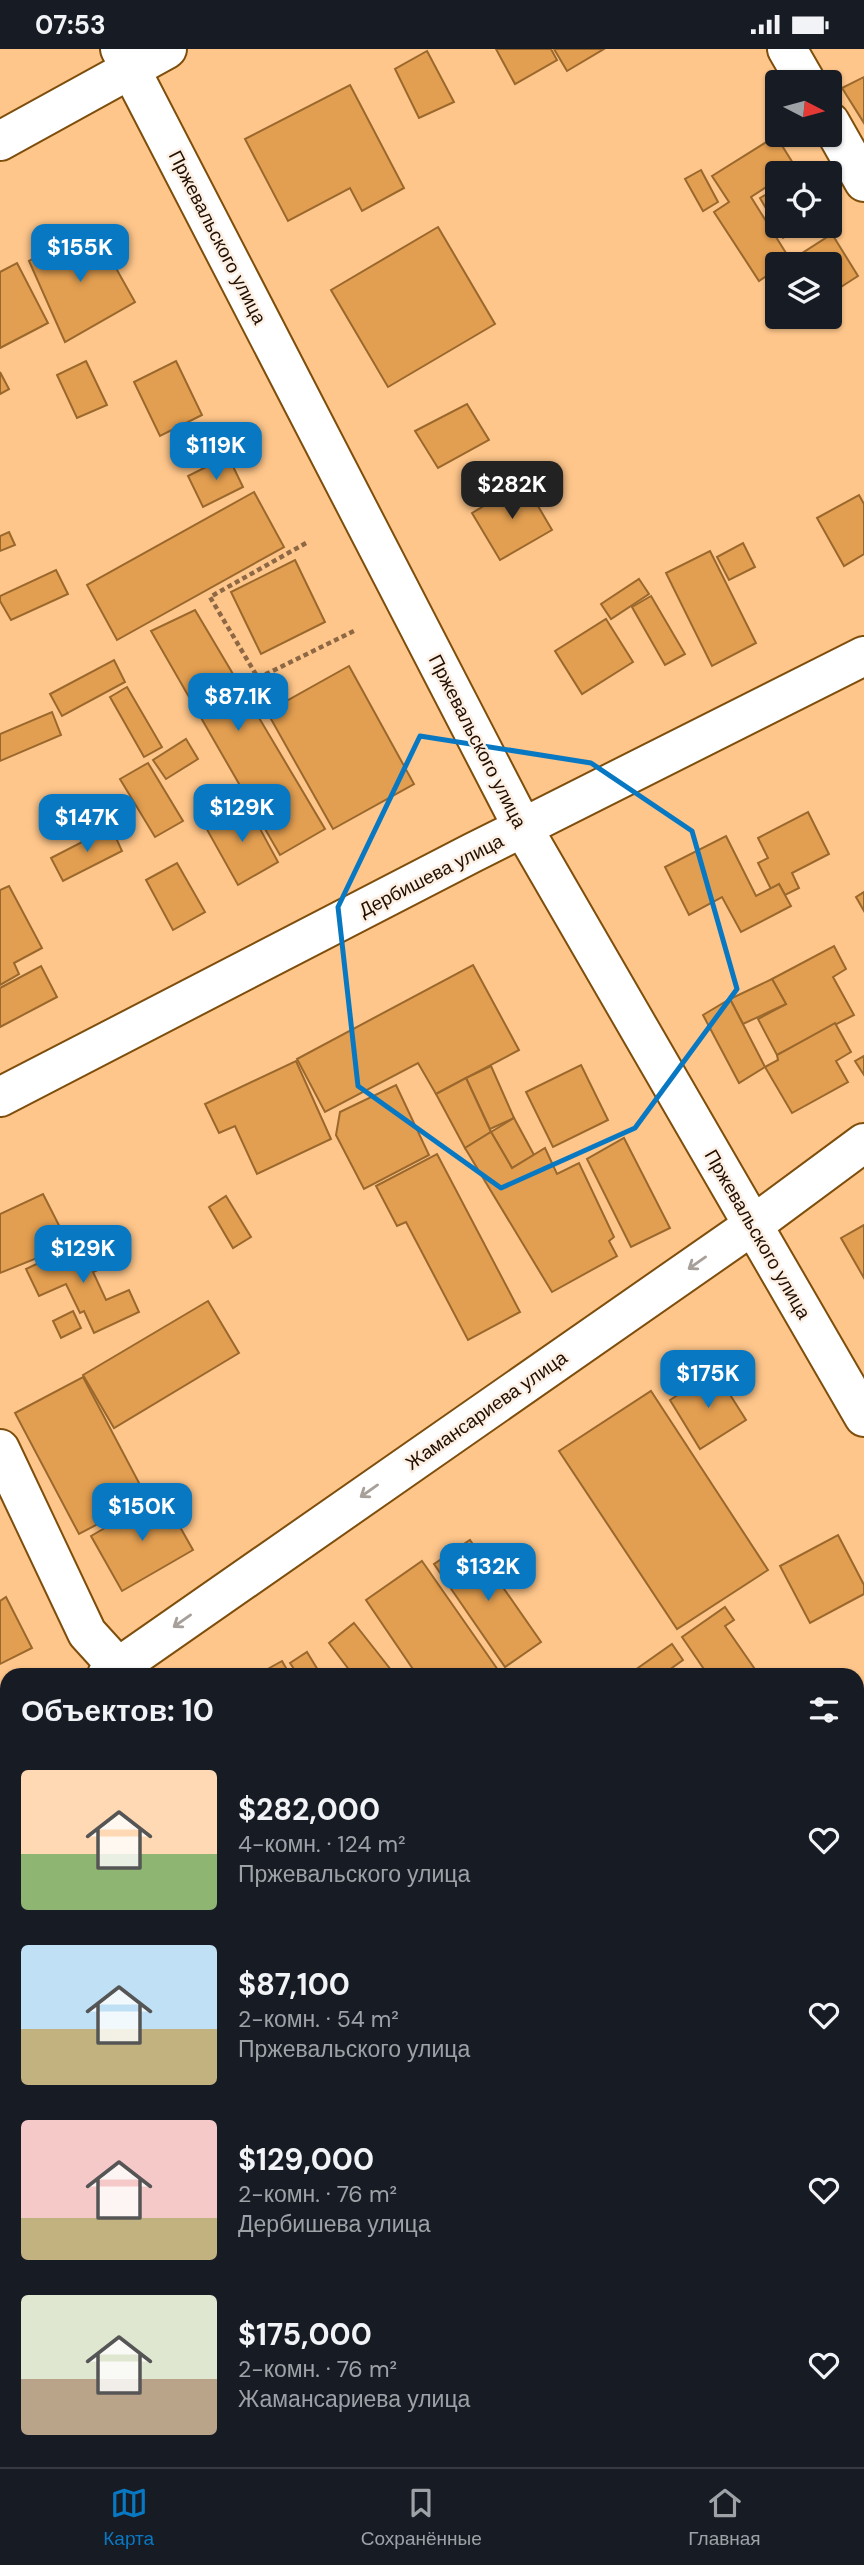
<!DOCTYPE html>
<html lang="ru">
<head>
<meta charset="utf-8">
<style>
	body { margin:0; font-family:"DM Sans",sans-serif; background:#20242c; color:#f1f3f6; height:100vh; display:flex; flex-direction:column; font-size:26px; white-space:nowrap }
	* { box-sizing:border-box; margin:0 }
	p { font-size:23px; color:#9ea1a6 }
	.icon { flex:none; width:38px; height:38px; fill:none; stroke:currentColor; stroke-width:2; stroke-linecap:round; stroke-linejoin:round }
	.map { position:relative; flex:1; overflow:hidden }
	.side { position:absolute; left:0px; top:1619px; width:864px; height:800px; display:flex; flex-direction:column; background:#171b24; border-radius:21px 21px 0 0; box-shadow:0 2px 5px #0004 }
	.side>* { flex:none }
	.needle { width:46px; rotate:96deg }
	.controls { position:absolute; left:765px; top:21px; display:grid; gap:14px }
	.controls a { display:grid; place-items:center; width:77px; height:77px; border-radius:7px; background:#171b24; box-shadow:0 2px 5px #0004; font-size:35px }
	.price { position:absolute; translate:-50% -60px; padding:0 16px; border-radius:14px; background:#0978c2; color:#fff; font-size:23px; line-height:46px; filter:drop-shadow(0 2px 4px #0008) }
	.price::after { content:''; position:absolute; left:50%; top:42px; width:21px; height:16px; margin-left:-10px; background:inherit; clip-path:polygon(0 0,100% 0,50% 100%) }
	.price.active { background:#222; color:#fff }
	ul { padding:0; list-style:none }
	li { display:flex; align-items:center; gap:21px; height:175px; padding:0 21px }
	li span { display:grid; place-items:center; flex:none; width:196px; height:140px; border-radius:7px; color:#555 }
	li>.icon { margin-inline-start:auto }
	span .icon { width:84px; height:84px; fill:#fffc; stroke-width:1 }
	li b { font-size:30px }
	h2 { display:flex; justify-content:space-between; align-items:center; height:84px; padding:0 21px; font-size:30px }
	.status { display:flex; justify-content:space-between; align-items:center; height:49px; padding:0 35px; background:#171b24; direction:ltr }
	.status svg { height:19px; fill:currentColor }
	.menu { display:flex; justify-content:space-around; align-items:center; height:98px; border-top:2px solid #363941; background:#171b24; font-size:19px; color:#9ea1a6 }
	.menu a { display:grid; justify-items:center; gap:4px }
	.menu .active { color:#0978c2 }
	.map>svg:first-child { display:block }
	.building { fill:#e39f51; stroke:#9a682d; stroke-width:2 }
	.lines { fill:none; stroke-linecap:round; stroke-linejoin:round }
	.minor-casing { stroke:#7e4e0c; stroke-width:42 }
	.major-casing { stroke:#7e4e0c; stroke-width:42 }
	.path { stroke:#8e6844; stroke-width:4.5; stroke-dasharray:5 3.5; stroke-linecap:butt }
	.minor { stroke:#fff; stroke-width:38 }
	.major { stroke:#fff; stroke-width:38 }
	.oneway { stroke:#a79f99 }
	.marked { fill:none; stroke:#0978c2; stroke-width:5; stroke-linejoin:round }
	.labels { text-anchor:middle; stroke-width:5; stroke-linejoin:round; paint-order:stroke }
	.street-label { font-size:19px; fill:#230f00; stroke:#fcf0e5 }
</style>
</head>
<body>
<div class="status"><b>07:53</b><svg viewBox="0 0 49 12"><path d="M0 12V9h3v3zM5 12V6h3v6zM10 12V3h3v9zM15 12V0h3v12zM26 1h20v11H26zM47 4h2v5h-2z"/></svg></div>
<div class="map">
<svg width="864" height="2418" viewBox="0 0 864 2418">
	<rect width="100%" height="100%" fill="#fec68b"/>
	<g class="building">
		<path d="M 496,0 L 551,0 L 557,11 L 515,35 Z"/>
		<path d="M 554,0 L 604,0 L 567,22 Z"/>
		<path d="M 427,2 L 454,53 L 419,69 L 395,20 Z"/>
		<path d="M 864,28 L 864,74 L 842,39 Z"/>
		<path d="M 350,36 L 404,139 L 362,162 L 350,139 L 288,172 L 245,90 Z"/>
		<path d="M 776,87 L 796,119 L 788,124 L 777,124 L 777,131 L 751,148 L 791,212 L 785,215 L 777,215 L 777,220 L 759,232 L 714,163 L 729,153 L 712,127 Z"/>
		<path d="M 701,121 L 718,153 L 703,162 L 685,130 Z"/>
		<path d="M 777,139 L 777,177 L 804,177 L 783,189 L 760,149 Z"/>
		<path d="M 438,178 L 495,275 L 388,338 L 331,241 Z"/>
		<path d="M 81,183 L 99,189 L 135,253 L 65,293 L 29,212 Z"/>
		<path d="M 832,185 L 858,227 L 830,245 L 830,215 L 785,215 Z"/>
		<path d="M 17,214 L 48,274 L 0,299 L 0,223 Z"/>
		<path d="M 86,312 L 107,356 L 77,369 L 57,326 Z"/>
		<path d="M 176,312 L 202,366 L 160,387 L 134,333 Z"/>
		<path d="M 0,323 L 9,340 L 0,345 Z"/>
		<path d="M 467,355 L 489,391 L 438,419 L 415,382 Z"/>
		<path d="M 228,407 L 243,438 L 203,458 L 188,427 Z"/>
		<path d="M 524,433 L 552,481 L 500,511 L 472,464 Z"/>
		<path d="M 254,443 L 284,498 L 117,591 L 87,536 Z"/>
		<path d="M 859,446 L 864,455 L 864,505 L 844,517 L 817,469 Z"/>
		<path d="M 9,483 L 15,496 L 0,502 L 0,487 Z"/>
		<path d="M 743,494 L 755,518 L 729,531 L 717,508 Z"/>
		<path d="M 710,502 L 756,594 L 712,617 L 666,524 Z"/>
		<path d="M 295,511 L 325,573 L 261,605 L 231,543 Z"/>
		<path d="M 56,521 L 68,545 L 11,571 L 0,552 L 0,547 Z"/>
		<path d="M 639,530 L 649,545 L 611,570 L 601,555 Z"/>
		<path d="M 651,547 L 685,605 L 665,616 L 632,558 Z"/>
		<path d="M 195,561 L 325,780 L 280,806 L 151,582 Z"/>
		<path d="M 606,570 L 633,613 L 582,645 L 555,602 Z"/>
		<path d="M 114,611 L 125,633 L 62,667 L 50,645 Z"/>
		<path d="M 349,617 L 414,735 L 333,780 L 267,663 Z"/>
		<path d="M 127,638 L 162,698 L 144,708 L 110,648 Z"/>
		<path d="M 52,663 L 61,686 L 0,712 L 0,685 Z"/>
		<path d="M 186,690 L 198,710 L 166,730 L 153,711 Z"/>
		<path d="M 148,714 L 183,772 L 155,788 L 120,730 Z"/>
		<path d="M 246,754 L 278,813 L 238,836 L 205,777 Z"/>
		<path d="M 808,763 L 829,805 L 792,824 L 799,839 L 785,846 L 779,835 L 771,840 L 758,814 L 768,809 L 758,789 Z"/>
		<path d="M 111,778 L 122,802 L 63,832 L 51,809 Z"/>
		<path d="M 726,787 L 756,847 L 779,835 L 791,857 L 741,883 L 722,848 L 689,866 L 665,818 Z"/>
		<path d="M 177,814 L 205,863 L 173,881 L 146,831 Z"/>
		<path d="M 9,837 L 42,899 L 14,914 L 19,925 L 0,936 L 0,841 Z"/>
		<path d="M 864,843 L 864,862 L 856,848 Z"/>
		<path d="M 834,897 L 846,920 L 833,928 L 854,966 L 777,1006 L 758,970 L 786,955 L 772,930 Z"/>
		<path d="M 473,916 L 519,1001 L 436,1045 L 418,1014 L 325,1063 L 297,1010 Z"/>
		<path d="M 41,917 L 57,948 L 0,978 L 0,939 Z"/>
		<path d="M 772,930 L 786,955 L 743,975 L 730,950 Z"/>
		<path d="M 730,950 L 765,1018 L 739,1034 L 703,966 Z"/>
		<path d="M 835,974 L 851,1003 L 836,1012 L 848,1033 L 792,1064 L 765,1018 L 778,1011 L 777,1006 Z"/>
		<path d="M 864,1007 L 864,1026 L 855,1012 Z"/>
		<path d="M 296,1012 L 331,1090 L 257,1125 L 235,1077 L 219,1084 L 205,1055 Z"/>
		<path d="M 581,1016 L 608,1071 L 553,1098 L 526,1043 Z"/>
		<path d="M 491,1017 L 514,1069 L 490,1080 L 466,1029 Z"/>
		<path d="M 466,1029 L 491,1083 L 465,1099 L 436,1045 Z"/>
		<path d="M 396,1036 L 429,1106 L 364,1140 L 336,1086 L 340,1063 Z"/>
		<path d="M 514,1069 L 534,1106 L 512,1119 L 491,1083 Z"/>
		<path d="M 491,1083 L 512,1119 L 545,1099 L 557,1125 L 579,1114 L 614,1188 L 609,1192 L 617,1207 L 552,1243 L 465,1099 Z"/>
		<path d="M 624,1089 L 670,1179 L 631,1198 L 587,1110 Z"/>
		<path d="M 437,1105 L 520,1263 L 468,1291 L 406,1173 L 397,1177 L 376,1137 Z"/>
		<path d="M 43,1145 L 69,1196 L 0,1224 L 0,1165 Z"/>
		<path d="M 226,1147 L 251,1188 L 233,1199 L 209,1158 Z"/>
		<path d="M 864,1176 L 864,1229 L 841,1189 Z"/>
		<path d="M 91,1189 L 105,1218 L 93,1223 L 106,1251 L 129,1241 L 139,1263 L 94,1284 L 84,1262 L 80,1264 L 66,1235 L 39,1247 L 26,1220 Z"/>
		<path d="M 208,1252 L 239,1304 L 114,1379 L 83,1326 Z"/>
		<path d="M 73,1262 L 81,1279 L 61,1289 L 53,1272 Z"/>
		<path d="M 715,1322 L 746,1371 L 700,1400 L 670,1351 Z"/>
		<path d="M 83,1328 L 147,1449 L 79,1485 L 15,1364 Z"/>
		<path d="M 651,1342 L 768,1521 L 677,1580 L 559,1402 Z"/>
		<path d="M 162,1446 L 193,1501 L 122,1542 L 91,1487 Z"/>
		<path d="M 838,1486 L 864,1536 L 864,1545 L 810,1574 L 780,1517 Z"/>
		<path d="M 470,1491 L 541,1593 L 505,1618 L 434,1515 Z"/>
		<path d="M 422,1512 L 498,1621 L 491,1626 L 417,1626 L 366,1551 Z"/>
		<path d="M 6,1548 L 32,1599 L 0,1615 L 0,1552 Z"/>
		<path d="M 725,1558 L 734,1571 L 725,1577 L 759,1626 L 708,1626 L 682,1588 Z"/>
		<path d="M 354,1574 L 395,1626 L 353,1626 L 329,1594 Z"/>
		<path d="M 672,1595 L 683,1611 L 662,1626 L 628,1626 Z"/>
		<path d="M 307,1603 L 321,1626 L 298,1626 L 290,1614 Z"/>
		<path d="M 282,1612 L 290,1626 L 257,1626 Z"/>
		<path d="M 7,1904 L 7,1987 L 0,1973 L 0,1908 Z"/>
		<path d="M 858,2155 L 864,2165 L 864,2216 L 858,2221 Z"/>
		<path d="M 864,2279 L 864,2315 L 858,2304 L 858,2283 Z"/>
		<path d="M 214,2412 L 278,2412 L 281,2416 L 278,2418 L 219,2418 Z"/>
		<path d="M 566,2412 L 632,2412 L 619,2418 L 569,2418 Z"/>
	</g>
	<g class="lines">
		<g class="minor-casing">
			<g id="minor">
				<path d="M 787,0 L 806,33"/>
				<path d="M 830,73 L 864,133"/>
				<path d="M 0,92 L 167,0"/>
				<path d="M 0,1048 L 472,804 L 864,607"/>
				<path d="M 753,1176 L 864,1094"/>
				<path d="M 0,1400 L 87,1584 L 117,1617 L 121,1626"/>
				<path d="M 858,1806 L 864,1801"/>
				<path d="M 858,2385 L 864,2397"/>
				<path d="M 483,2412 L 486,2418"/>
				<path d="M 27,2418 L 36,2412"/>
			</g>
		</g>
		<g class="major-casing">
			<g id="major">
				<path d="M 120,0 L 523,779 L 864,1368"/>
				<path d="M 107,1626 L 753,1176"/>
				<path d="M 0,1703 L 7,1698"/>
			</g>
		</g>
		<path class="path" d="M 306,494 L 210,548 L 258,629 L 354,582"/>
		<use href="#minor" class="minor"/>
		<use href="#major" class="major"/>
	</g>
	<defs><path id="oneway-shaft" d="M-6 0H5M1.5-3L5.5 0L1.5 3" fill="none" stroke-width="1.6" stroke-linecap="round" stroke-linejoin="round" transform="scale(1.75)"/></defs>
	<g class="oneway">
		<use href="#oneway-shaft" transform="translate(697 1214) rotate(145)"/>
		<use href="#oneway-shaft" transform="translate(369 1442) rotate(145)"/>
		<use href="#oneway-shaft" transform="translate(182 1572) rotate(145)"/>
	</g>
	<path class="marked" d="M 420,687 L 591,714 L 692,782 L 737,940 L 635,1079 L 501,1139 L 358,1037 L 338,858 Z"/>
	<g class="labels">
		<g class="street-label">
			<text transform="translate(218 188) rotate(63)" y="7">Пржевальского улица</text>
			<text transform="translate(478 692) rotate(63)" y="7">Пржевальского улица</text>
			<text transform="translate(431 826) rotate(-27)" y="7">Дербишева улица</text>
			<text transform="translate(758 1185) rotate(60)" y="7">Пржевальского улица</text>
			<text transform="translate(486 1361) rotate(-35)" y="7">Жамансариева улица</text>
		</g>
	</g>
</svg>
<div class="controls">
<a><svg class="needle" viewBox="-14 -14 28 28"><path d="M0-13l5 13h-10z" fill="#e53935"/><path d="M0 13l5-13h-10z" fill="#9ea1a6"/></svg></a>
<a><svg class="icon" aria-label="locate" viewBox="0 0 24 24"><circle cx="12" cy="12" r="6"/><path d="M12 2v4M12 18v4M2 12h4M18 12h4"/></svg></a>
<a><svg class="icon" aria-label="layers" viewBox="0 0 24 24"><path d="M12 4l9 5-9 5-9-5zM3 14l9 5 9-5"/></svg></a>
</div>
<b class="price" style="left:80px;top:235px">$155K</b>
<b class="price" style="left:216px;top:433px">$119K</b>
<b class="price active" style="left:512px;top:472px">$282K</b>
<b class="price" style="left:238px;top:684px">$87.1K</b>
<b class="price" style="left:242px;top:795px">$129K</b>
<b class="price" style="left:87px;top:805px">$147K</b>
<b class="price" style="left:83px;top:1236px">$129K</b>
<b class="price" style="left:708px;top:1361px">$175K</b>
<b class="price" style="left:142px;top:1494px">$150K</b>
<b class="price" style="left:488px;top:1554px">$132K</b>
<section class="side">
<h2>Объектов: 10<svg class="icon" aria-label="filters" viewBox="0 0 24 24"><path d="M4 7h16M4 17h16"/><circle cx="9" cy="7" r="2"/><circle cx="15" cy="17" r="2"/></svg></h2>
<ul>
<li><span style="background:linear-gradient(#ffd9b3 60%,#8fb573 0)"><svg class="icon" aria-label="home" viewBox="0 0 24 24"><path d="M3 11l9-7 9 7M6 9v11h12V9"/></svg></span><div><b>$282,000</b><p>4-комн. · 124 m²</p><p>Пржевальского улица</p></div><svg class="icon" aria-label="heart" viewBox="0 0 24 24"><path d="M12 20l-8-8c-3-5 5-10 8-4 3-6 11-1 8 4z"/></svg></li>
<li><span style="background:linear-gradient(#bfe0f5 60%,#c2b280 0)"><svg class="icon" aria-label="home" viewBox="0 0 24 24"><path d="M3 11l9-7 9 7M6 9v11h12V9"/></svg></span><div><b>$87,100</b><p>2-комн. · 54 m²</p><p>Пржевальского улица</p></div><svg class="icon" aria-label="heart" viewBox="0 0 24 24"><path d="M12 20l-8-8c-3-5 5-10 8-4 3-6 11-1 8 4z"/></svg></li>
<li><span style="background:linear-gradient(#f6c9c9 70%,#c2b280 0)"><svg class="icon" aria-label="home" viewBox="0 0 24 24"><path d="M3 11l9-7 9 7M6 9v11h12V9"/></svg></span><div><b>$129,000</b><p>2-комн. · 76 m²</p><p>Дербишева улица</p></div><svg class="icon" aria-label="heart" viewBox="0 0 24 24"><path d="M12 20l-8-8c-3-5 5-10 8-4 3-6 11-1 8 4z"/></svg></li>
<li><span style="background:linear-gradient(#dfe7d0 60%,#b9a48a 0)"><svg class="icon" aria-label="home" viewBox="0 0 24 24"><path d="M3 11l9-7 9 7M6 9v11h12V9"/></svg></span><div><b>$175,000</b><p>2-комн. · 76 m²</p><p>Жамансариева улица</p></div><svg class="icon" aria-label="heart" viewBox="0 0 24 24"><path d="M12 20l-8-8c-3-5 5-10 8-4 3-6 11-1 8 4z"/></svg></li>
</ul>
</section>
</div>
<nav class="menu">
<a class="active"><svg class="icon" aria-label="map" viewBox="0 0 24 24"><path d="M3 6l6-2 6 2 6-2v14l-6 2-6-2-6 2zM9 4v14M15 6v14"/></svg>Карта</a>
<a><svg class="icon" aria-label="saved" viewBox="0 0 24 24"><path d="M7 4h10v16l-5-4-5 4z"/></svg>Сохранённые</a>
<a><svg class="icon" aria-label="home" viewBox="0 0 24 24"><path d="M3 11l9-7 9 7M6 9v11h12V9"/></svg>Главная</a>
</nav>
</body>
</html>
